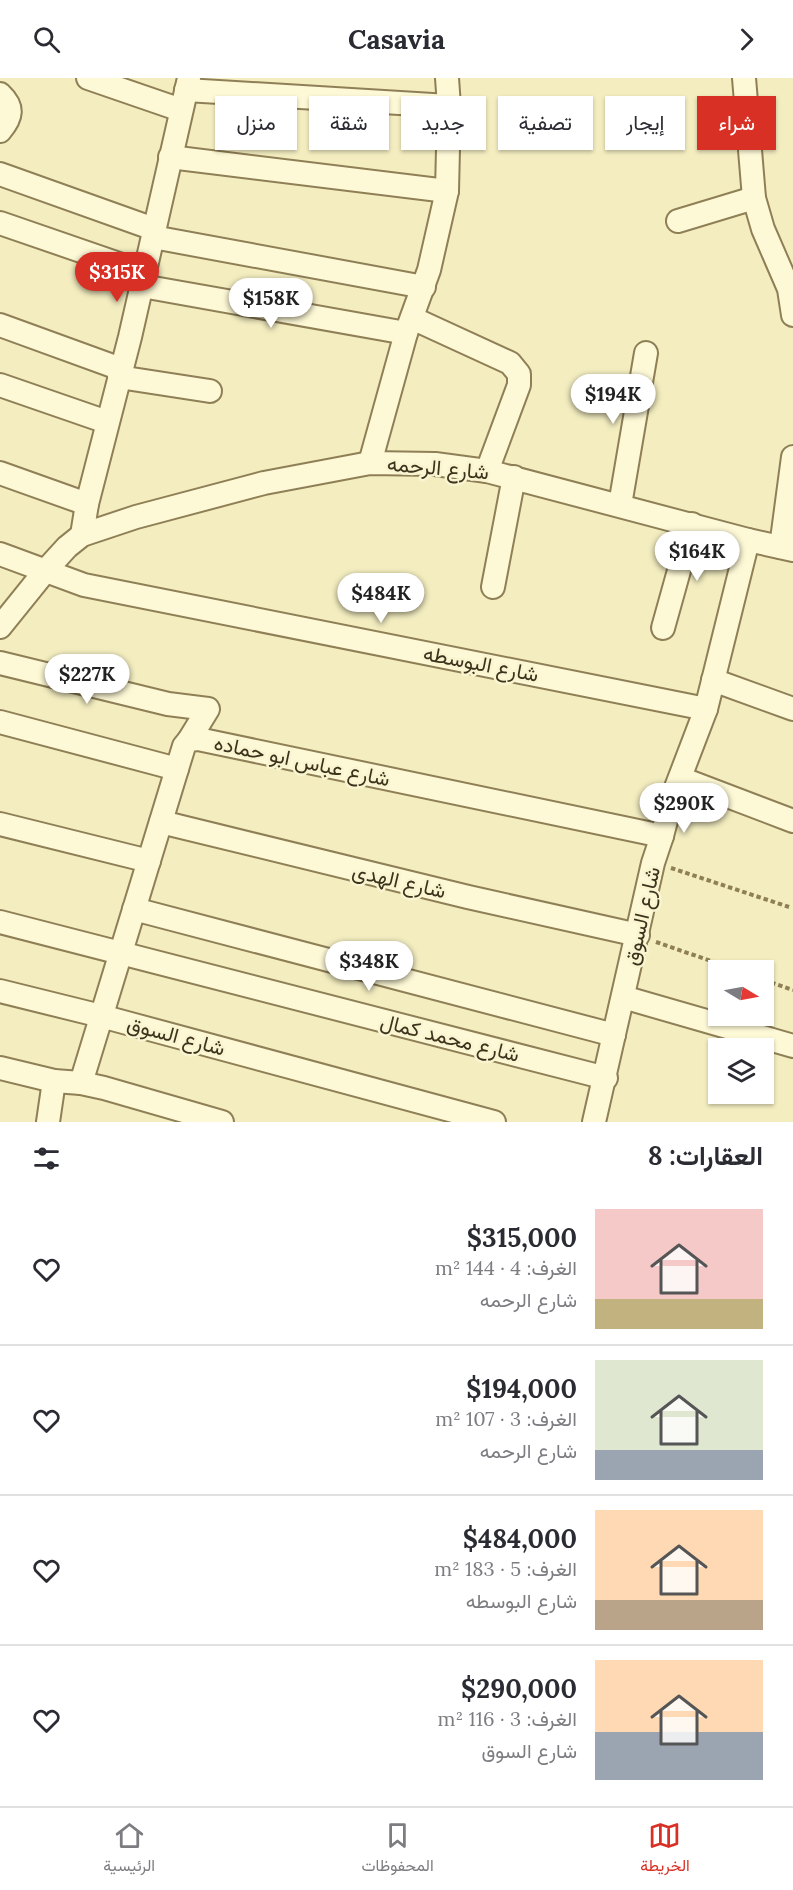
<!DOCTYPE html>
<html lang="ar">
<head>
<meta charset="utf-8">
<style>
	body { margin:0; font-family:Lora,Vazirmatn,serif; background:#f7f7f7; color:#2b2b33; direction:rtl; height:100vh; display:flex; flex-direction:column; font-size:22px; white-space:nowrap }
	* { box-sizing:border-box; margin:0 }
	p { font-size:20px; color:#7c7c81 }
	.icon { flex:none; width:33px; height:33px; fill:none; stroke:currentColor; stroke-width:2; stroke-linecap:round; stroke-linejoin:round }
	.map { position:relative; height:1044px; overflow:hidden; direction:ltr }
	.sheet { display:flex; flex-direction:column; background:#fff; flex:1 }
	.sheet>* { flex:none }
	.guide { position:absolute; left:18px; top:18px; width:758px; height:54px; direction:rtl; display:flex; gap:12px }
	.needle { width:39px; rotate:100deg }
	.controls { position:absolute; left:708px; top:882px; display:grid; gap:12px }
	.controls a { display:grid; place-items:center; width:66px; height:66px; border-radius:0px; background:#fff; box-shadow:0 2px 4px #0004; font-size:30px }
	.price { position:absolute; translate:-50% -51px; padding:0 14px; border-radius:21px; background:#fff; color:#222; font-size:20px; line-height:39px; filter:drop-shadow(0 2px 3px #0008) }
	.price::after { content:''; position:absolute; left:50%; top:36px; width:18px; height:14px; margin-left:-9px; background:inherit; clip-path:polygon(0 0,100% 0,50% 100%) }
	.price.current { background:#d93025; color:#fff }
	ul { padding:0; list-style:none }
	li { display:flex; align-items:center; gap:18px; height:150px; padding:0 30px }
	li+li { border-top:2px solid #e1e1e2 }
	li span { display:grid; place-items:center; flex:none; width:168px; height:120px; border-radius:0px; color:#555 }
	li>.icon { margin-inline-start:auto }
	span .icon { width:72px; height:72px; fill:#fffc; stroke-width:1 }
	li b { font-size:26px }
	h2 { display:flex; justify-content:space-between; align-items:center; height:72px; padding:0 30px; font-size:26px }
	.chip { padding:0 21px; border-radius:0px; background:#fff; box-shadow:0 2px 4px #0004; font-size:21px; line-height:54px }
	.chip.current { background:#d93025; color:#fff }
	header { display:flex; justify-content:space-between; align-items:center; height:78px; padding:0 30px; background:#fff; font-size:27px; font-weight:800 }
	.tab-bar { display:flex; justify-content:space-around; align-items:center; height:84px; border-top:2px solid #e1e1e2; background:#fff; font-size:16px; color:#7c7c81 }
	.tab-bar a { display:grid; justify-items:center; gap:3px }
	.tab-bar .current { color:#d93025 }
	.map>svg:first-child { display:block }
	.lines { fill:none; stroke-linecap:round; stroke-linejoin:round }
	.minor-casing { stroke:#8f7f56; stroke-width:26 }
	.path { stroke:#8f7f56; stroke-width:4; stroke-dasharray:4.5 3; stroke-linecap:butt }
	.minor { stroke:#fdf8d5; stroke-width:22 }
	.labels { text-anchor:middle; stroke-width:5; stroke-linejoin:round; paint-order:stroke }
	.street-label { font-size:21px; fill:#3d321c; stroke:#faf5d1 }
</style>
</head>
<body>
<header><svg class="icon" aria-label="forward" viewBox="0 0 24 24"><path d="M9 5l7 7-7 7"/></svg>Casavia<svg class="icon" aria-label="search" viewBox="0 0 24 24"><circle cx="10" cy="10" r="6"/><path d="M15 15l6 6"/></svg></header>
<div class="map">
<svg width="793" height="1044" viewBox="0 0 793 1044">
	<rect width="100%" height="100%" fill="#f3edc0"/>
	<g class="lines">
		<g class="minor-casing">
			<g id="minor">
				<path d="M 88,0 L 181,32"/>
				<path d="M 744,0 L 754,120 L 763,151 L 789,211 L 793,237"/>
				<path d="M 186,12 L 449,28"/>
				<path d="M 0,16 C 14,29 12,39 0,53"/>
				<path d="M 170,79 L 447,113"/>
				<path d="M 0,96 L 154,151"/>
				<path d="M 678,143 L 754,120"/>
				<path d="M 0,145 L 145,195"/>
				<path d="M 153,159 L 424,209"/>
				<path d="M 142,208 L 406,255"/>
				<path d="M 412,240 L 510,285 L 519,296 L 519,307 L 487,393"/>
				<path d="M 0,247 L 121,291"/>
				<path d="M 119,299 L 210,313"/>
				<path d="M 0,307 L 107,344"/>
				<path d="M 370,385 L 406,255 L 429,192 L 447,113 L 449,28 L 447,0"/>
				<path d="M 0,395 L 87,426"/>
				<path d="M 620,427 L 646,275"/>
				<path d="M 82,457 L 87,426 L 130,259 L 189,0"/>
				<path d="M 781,469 L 793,379"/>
				<path d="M 0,476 L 84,507 L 706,631"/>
				<path d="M 493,509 L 514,399"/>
				<path d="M 0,549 L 46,492 L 67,469 L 82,457 L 136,439 L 264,405 L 370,385 L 435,386 L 487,393 L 748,462 L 793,472"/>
				<path d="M 663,550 L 692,446"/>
				<path d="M 0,585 L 168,626 L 208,631 L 189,662"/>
				<path d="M 713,602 L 793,631"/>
				<path d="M 0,644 L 177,691"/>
				<path d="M 680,700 L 793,743"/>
				<path d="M 161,744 L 468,819 L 638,857"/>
				<path d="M 0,746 L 149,783"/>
				<path d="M 134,831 L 614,957"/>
				<path d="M 0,844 L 606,1000"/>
				<path d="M 0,913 L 101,938 L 494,1044"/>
				<path d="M 623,919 L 793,968"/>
				<path d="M 0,990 L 54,1003 L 81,1005 L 104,1010 L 222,1044"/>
				<path d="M 81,1005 L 184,668 L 189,662 L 198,661 L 662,758"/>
				<path d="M 48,1044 L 54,1003"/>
				<path d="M 594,1044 L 653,785 L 662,758 L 672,720 L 706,631 L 748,462"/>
			</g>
		</g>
		<g class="path">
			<path d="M 671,790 L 789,829"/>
			<path d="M 656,864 L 737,892"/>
			<path d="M 764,902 L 793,912"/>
		</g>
		<use href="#minor" class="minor"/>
	</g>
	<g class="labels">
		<g class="street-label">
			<text transform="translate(438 390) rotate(5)" y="7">شارع الرحمه</text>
			<text transform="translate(481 586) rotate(11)" y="7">شارع البوسطه</text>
			<text transform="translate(302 683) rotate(12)" y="7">شارع عباس ابو حماده</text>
			<text transform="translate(399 803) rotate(13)" y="7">شارع الهدى</text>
			<text transform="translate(642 838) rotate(-77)" y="7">شارع السوق</text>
			<text transform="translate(176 958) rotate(15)" y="7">شارع السوق</text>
			<text transform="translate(450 960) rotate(14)" y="7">شارع محمد كمال</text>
		</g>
	</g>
</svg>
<div class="controls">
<a><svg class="needle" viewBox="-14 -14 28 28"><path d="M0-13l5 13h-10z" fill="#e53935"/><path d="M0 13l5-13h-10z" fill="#7c7c81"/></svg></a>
<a><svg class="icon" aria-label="layers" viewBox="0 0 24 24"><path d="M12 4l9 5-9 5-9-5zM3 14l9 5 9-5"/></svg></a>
</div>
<b class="price current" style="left:117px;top:225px">$315K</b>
<b class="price" style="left:271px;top:251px">$158K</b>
<b class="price" style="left:613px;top:347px">$194K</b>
<b class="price" style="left:697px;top:504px">$164K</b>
<b class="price" style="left:381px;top:546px">$484K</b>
<b class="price" style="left:87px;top:627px">$227K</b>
<b class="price" style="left:684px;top:756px">$290K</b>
<b class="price" style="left:369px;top:914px">$348K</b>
<div class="guide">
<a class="chip current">شراء</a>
<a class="chip">إيجار</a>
<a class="chip">تصفية</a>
<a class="chip">جديد</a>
<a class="chip">شقة</a>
<a class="chip">منزل</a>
</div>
</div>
<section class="sheet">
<h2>العقارات: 8<svg class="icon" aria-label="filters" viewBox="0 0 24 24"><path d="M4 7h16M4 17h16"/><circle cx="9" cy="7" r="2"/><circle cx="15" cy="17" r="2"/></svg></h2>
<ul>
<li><span style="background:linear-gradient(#f6c9c9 75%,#c2b280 0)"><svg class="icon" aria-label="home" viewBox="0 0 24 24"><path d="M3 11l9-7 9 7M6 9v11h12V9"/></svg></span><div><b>$315,000</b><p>الغرف: 4 · 144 m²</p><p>شارع الرحمه</p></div><svg class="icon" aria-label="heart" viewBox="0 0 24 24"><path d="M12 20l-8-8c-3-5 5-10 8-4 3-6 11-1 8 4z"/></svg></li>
<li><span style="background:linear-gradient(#dfe7d0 75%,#9aa5b1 0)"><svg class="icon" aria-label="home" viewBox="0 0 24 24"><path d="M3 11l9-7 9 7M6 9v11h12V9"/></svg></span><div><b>$194,000</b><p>الغرف: 3 · 107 m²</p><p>شارع الرحمه</p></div><svg class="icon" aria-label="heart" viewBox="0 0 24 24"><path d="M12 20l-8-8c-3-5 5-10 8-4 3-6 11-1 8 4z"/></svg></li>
<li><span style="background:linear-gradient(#ffd9b3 75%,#b9a48a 0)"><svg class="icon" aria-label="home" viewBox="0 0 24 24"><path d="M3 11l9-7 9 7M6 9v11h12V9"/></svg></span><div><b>$484,000</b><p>الغرف: 5 · 183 m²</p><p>شارع البوسطه</p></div><svg class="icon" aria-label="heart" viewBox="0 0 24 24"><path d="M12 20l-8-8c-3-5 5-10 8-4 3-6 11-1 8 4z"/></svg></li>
<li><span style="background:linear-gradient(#ffd9b3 60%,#9aa5b1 0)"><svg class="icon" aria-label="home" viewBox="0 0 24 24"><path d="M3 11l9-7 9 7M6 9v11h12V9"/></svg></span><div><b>$290,000</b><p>الغرف: 3 · 116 m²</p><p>شارع السوق</p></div><svg class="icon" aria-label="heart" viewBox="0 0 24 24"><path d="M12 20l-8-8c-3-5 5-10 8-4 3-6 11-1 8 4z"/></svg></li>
</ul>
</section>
<nav class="tab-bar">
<a class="current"><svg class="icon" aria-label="map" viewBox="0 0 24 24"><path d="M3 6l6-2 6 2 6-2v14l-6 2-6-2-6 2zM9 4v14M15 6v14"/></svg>الخريطة</a>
<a><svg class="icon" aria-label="saved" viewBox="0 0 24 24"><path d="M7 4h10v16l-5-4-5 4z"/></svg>المحفوظات</a>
<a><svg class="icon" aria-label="home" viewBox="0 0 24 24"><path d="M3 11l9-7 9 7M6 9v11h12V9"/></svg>الرئيسية</a>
</nav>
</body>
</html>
